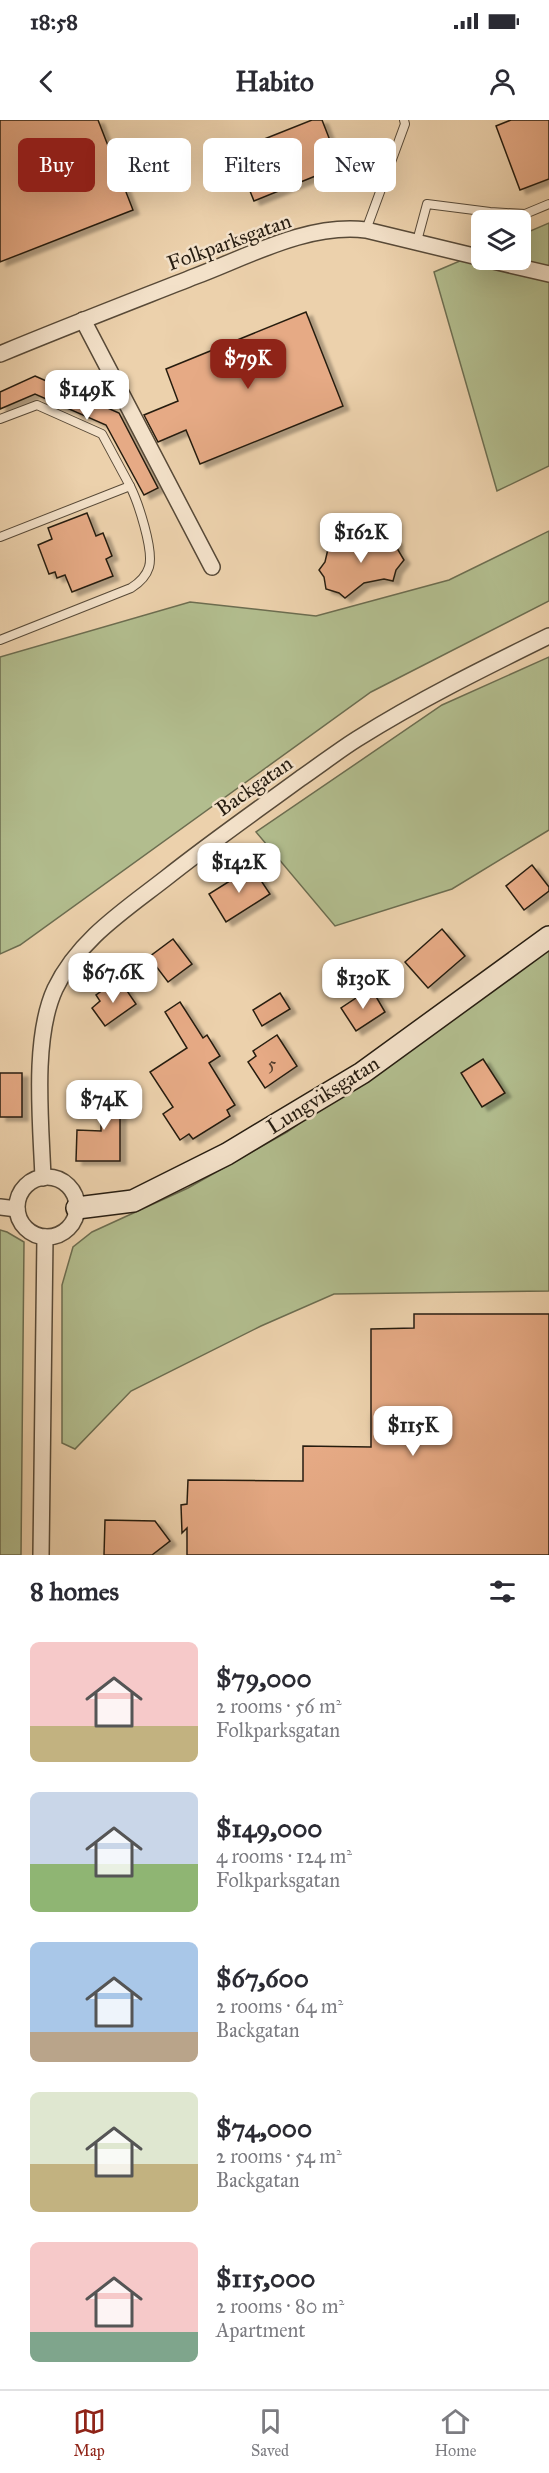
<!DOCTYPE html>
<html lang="en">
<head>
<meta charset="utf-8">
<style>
	body { margin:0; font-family:"IM FELL Great Primer",serif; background:#f7f7f7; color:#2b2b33; height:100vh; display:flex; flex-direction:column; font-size:22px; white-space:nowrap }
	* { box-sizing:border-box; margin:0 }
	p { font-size:20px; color:#7c7c81 }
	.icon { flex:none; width:33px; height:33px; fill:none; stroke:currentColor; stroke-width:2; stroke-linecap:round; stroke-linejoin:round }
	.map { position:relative; height:1435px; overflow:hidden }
	.details { display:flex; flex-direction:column; background:#fff; flex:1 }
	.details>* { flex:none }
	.banner { position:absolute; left:18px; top:18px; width:513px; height:54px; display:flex; gap:12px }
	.fabs { position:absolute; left:471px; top:90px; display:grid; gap:12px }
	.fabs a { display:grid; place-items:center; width:60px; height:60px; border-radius:9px; background:#fff; box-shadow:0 6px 24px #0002; font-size:30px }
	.price { position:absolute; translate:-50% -51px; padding:0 14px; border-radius:12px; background:#fff; color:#222; font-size:20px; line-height:39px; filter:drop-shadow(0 2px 3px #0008) }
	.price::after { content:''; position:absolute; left:50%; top:36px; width:18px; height:14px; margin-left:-9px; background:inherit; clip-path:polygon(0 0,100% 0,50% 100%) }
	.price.on { background:#8f2418; color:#fff }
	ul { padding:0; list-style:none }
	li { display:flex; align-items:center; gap:18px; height:150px; padding:0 30px }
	li span { display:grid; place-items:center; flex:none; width:168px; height:120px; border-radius:9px; color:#555 }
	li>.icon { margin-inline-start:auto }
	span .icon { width:72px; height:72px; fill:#fffc; stroke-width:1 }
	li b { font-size:26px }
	h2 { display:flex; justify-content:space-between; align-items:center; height:72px; padding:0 30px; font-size:26px }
	.chip { padding:0 21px; border-radius:9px; background:#fff; box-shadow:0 6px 24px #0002; font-size:21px; line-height:54px }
	.chip.on { background:#8f2418; color:#fff }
	.status { display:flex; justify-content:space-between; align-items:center; height:42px; padding:0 30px; background:#fff; direction:ltr }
	.status svg { height:16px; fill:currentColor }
	header { display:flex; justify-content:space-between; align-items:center; height:78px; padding:0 30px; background:#fff; font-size:27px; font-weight:800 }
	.menu { display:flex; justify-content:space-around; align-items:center; height:84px; border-top:2px solid #e1e1e2; background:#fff; font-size:16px; color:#7c7c81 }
	.menu a { display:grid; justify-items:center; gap:3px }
	.menu .on { color:#8f2418 }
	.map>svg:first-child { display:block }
	.green { fill:#b2bd8e; stroke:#6c6d50; stroke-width:1.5 }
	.building { fill:#e6aa85; stroke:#271d11; stroke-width:1.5; filter:url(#shadow) }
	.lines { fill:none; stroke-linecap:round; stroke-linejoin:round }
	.lane-casing { stroke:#584a38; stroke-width:10 }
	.street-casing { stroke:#584a38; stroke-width:18 }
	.secondary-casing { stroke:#271d11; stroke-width:24 }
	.lane { stroke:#f3e1c9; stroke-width:8 }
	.street { stroke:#f3e1c9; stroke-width:15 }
	.secondary { stroke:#f3e1c9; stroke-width:21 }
	.labels { text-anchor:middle; stroke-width:5; stroke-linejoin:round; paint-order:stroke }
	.number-label { font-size:18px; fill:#57402e }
	.street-label { font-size:21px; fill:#271d11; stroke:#f3e1c9 }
</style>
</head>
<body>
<div class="status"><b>18:58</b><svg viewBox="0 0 49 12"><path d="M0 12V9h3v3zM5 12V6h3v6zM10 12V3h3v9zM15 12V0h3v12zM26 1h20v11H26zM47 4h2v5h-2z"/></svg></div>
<header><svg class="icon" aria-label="back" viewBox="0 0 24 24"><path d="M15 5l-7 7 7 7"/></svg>Habito<svg class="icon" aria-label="person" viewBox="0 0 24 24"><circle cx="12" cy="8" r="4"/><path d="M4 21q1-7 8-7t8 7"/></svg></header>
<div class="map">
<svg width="549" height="1435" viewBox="0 0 549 1435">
	<defs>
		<filter id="shadow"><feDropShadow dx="6" dy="4" stdDeviation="1.5" flood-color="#0004"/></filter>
	</defs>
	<rect width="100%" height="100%" fill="#ecd1ac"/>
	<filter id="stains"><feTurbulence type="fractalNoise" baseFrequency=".00333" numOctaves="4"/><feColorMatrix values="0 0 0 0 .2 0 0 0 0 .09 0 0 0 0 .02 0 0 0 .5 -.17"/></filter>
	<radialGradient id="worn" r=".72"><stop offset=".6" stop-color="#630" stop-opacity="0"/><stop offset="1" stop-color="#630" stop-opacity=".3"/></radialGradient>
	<g class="green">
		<path d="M 549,103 L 549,346 L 497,371 L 434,152 L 481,132 L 482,140 L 520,140 L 521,115 Z"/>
		<path d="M 549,411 L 549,481 L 371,572 L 20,825 L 0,834 L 0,537 L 190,482 L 316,496 L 449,460 Z"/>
		<path d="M 549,537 L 549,710 L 452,769 L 335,806 L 256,712 L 442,585 Z"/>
		<path d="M 549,825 L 549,1171 L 334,1174 L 261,1206 L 131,1271 L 75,1329 L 62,1323 L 62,1165 L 73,1127 L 92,1112 L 188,1068 L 287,1012 L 478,878 Z"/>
		<path d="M 0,1110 L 7,1112 L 24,1122 L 21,1435 L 0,1435 Z"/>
	</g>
	<g class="building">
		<path d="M 0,0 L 98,0 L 133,90 L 0,142 Z"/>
		<path d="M 312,0 L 322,0 L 340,46 L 254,81 L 234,31 Z"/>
		<path d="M 511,0 L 549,0 L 549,59 L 520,70 L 496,6 Z"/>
		<path d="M 306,192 L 343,286 L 200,344 L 186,310 L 158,322 L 144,295 L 178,281 L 166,249 Z"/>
		<path d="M 35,256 L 119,293 L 158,368 L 144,375 L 106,305 L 35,274 L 0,289 L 0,272 Z"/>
		<path d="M 87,393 L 96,416 L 103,413 L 112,436 L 106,439 L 113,456 L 72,472 L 65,455 L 57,458 L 55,452 L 49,454 L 38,425 L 52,419 L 48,408 Z"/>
		<path d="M 375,410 L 384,417 L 396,420 L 398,430 L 404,440 L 396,450 L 393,461 L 384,459 L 364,463 L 345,478 L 339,473 L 326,469 L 324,457 L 319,450 L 325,442 L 328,429 L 353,425 L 366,419 Z"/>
		<path d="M 532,745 L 549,767 L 549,771 L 524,790 L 506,766 Z"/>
		<path d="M 252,747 L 270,774 L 226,802 L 209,774 Z"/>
		<path d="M 442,809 L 465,836 L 428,868 L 405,842 Z"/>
		<path d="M 173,819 L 192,844 L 168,862 L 149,837 Z"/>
		<path d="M 110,865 L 114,871 L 123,865 L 136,884 L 105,906 L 92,888 L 100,881 L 96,875 Z"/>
		<path d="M 371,868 L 385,892 L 356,911 L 341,888 Z"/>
		<path d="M 280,873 L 290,889 L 262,906 L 253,890 Z"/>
		<path d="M 180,882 L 203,918 L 207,915 L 220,936 L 209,943 L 235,985 L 227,990 L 230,996 L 193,1019 L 189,1014 L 180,1020 L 163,994 L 173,987 L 150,952 L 187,928 L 165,892 Z"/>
		<path d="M 277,915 L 297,946 L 265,968 L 248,942 L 256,936 L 253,931 Z"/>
		<path d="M 483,939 L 505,973 L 482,987 L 461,953 Z"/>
		<rect x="0" y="953" width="22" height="44"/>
		<path d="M 101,969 L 125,969 L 125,990 L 120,990 L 120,1041 L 76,1041 L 77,1010 L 101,1011 Z"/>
		<path d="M 414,1194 L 549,1194 L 549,1435 L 187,1435 L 187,1408 L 182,1413 L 181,1385 L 187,1384 L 188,1360 L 303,1361 L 303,1326 L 371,1327 L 371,1209 L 414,1208 Z"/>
		<path d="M 105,1400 L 155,1401 L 170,1421 L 152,1435 L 104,1435 Z"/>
	</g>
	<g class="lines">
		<g class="lane-casing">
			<g id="lane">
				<path d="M 366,110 L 405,4 L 404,0"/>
				<path d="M 417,121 L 427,84 L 490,92 L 525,94 L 549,84"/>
				<path d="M 0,299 L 37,285 L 102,314 L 130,366"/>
				<path d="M 0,417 L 130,366 C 138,382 154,430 149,447 C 146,457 139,463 131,468 L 0,520"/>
			</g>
		</g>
		<g class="street-casing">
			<g id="street">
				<path d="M 489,140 L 549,154"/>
				<path d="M 83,200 L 212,447"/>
				<path d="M 0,234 C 65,207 130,182 196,156 C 249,136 308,103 366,110 L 482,138"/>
				<circle cx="47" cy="1087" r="30"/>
				<path d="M 43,1058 C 41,1003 32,919 55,869 C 78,820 125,790 166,758 C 210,723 256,691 301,658 C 320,645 338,631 357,619 C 419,580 484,548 549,516"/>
				<path d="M 0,1087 L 17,1089"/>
				<path d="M 41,1435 L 45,1117"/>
			</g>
		</g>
		<g class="secondary-casing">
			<path id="secondary" d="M 77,1088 L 133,1081 L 227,1034 L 362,953 L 549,817"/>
		</g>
		<use href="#lane" class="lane"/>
		<use href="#street" class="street"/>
		<use href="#secondary" class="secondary"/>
	</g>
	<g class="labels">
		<g class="number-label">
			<text x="272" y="950">5</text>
		</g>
		<g class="street-label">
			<text transform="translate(229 122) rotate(-20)" y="7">Folkparksgatan</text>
			<text transform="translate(254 666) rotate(-35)" y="7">Backgatan</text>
			<text transform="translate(323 975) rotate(-32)" y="7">Lungviksgatan</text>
		</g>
	</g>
	<rect width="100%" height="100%" filter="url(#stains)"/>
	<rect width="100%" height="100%" fill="url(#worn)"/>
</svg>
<div class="fabs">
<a><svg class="icon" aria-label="layers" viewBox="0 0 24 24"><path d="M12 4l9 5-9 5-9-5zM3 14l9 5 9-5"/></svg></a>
</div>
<b class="price on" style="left:248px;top:270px">$79K</b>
<b class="price" style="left:87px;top:301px">$149K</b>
<b class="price" style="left:361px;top:444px">$162K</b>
<b class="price" style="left:239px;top:774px">$142K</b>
<b class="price" style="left:113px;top:884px">$67.6K</b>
<b class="price" style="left:363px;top:890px">$130K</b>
<b class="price" style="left:104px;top:1011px">$74K</b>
<b class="price" style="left:413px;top:1337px">$115K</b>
<div class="banner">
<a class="chip on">Buy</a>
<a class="chip">Rent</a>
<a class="chip">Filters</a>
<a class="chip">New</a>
</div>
</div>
<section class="details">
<h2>8 homes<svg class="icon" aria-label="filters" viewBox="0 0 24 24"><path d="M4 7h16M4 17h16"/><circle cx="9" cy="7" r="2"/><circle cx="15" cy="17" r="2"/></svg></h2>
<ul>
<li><span style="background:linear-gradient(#f6c9c9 70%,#c2b280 0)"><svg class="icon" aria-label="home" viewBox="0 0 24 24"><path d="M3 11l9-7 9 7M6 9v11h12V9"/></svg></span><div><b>$79,000</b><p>2 rooms · 56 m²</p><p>Folkparksgatan</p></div></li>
<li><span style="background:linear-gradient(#c9d6e8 60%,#8fb573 0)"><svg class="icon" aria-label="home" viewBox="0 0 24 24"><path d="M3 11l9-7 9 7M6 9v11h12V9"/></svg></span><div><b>$149,000</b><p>4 rooms · 124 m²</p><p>Folkparksgatan</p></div></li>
<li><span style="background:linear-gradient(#a9c7e8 75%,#b9a48a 0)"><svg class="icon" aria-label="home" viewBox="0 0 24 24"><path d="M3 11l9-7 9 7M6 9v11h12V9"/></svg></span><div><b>$67,600</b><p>2 rooms · 64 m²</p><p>Backgatan</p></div></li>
<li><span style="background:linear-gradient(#dfe7d0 60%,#c2b280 0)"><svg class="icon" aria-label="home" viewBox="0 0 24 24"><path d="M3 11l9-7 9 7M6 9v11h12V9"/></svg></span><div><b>$74,000</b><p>2 rooms · 54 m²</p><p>Backgatan</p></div></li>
<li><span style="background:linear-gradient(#f6c9c9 75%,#7fa58c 0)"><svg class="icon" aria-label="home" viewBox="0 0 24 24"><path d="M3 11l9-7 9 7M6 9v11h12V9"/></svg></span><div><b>$115,000</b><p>2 rooms · 80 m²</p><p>Apartment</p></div></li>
</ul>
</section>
<nav class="menu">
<a class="on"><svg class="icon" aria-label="map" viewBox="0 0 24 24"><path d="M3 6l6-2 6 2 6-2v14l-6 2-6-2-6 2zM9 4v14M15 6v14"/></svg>Map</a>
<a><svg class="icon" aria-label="saved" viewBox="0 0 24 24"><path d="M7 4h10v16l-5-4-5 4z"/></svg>Saved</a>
<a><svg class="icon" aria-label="home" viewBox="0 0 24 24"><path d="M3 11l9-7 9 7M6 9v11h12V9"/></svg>Home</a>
</nav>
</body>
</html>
